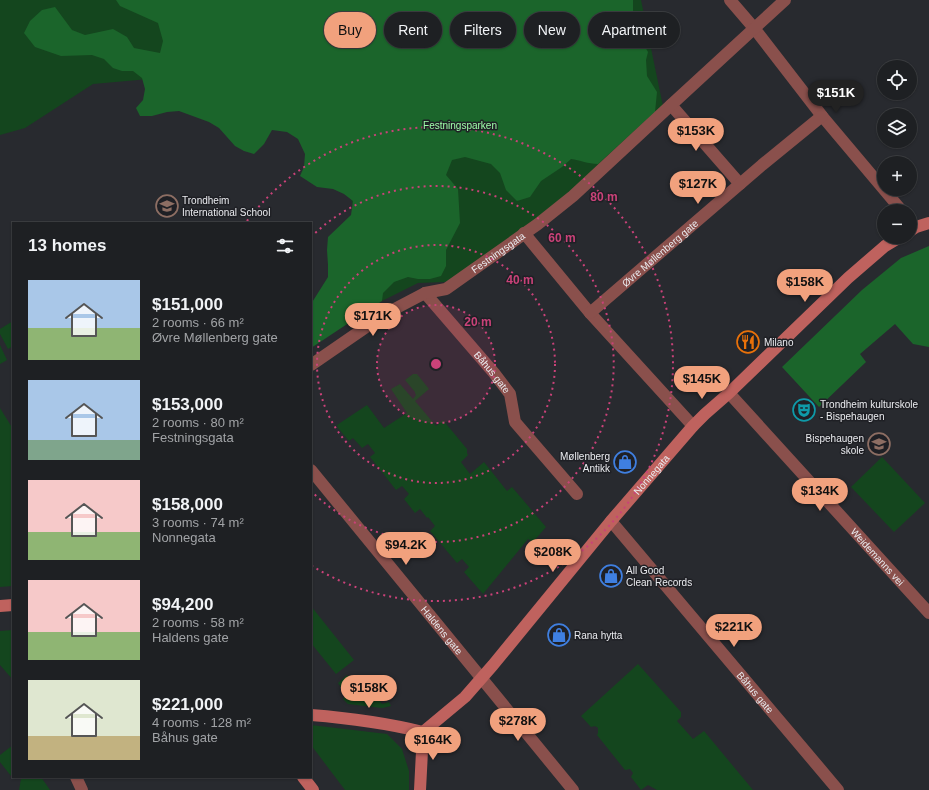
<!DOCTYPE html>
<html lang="en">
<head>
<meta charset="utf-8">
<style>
	body { margin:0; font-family:Helvetica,sans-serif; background:#26282b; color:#f1f3f6; height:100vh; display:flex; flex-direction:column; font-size:15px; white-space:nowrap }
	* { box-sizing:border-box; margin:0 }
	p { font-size:13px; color:#a1a3a6 }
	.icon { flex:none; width:22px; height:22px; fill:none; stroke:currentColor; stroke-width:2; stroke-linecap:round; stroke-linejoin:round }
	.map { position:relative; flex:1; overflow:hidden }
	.panel { position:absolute; left:12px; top:222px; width:300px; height:556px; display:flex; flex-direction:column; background:#1e2023; border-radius:0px; box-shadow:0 1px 3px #0004,0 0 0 1px #3c3e41 }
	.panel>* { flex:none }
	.hud { position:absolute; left:324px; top:12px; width:380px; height:36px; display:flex; gap:8px }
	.controls { position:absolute; left:877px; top:60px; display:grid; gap:8px }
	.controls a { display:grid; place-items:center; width:40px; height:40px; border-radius:50%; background:#1e2023; box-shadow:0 1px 3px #0004,0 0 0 1px #3c3e41; font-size:20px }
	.price { position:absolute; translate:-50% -34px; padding:0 9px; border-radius:14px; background:#f1a17d; color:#111; font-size:13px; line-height:26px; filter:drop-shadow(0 1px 2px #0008) }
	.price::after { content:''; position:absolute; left:50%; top:24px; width:12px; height:9px; margin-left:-6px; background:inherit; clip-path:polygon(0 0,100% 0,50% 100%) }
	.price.active { background:#222; color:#fff }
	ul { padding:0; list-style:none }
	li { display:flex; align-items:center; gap:12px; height:100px; padding:0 16px }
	li span { display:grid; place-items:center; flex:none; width:112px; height:80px; border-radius:0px; color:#555 }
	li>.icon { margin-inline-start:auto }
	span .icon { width:48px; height:48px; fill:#fffc; stroke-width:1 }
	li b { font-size:17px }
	h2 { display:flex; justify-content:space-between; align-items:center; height:48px; padding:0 16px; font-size:17px }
	.tag { padding:0 14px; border-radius:18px; background:#1e2023; box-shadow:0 1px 3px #0004,0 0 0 1px #3c3e41; font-size:14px; line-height:36px }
	.tag.active { background:#f1a17d; color:#111 }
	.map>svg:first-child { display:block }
	.green { fill:#14461e }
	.forest { fill:#1b652b }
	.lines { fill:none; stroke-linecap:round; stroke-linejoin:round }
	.street { stroke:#8a504c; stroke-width:12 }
	.secondary { stroke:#bf625e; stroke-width:12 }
	.ring { fill:none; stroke:#ca4279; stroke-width:2; stroke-dasharray:2 4 }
	.labels { text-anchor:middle; stroke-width:3; stroke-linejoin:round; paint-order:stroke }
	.park-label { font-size:10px; fill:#9ffeaa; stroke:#1f2025 }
	.poi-label { font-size:10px; fill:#eaebef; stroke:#1f2025; text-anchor:start }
	.street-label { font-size:10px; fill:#eaebef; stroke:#1f2025 }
	.centre { fill:#ca4279; stroke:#1f2025; stroke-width:2 }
	.ring-label { font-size:12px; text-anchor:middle; font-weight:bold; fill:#ca4279; stroke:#1f2025; stroke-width:3; stroke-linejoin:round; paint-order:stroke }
</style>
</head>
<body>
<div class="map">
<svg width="929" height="790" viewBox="0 0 929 790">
	<rect width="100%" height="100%" fill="#282a2f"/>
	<g class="green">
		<path d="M 0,0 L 641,0 L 664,111 L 538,224 L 459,276 L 445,282 L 418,283 L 382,301 L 338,157 L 194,75 L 93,84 L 25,128 L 0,135 Z"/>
		<path d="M 13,321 L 13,346 L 8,349 L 0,334 L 0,329 Z"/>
		<path d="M 0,345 L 7,360 L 0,364 Z"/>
		<path d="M 413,374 L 417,374 L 429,389 L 415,401 L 436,426 L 443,420 L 467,449 L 467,453 L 468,455 L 461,462 L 470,474 L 484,462 L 507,491 L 512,487 L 546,527 L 533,542 L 528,539 L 483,594 L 464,572 L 469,567 L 462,559 L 457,563 L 430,531 L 435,526 L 428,517 L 427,518 L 420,509 L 415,513 L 404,499 L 409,494 L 402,486 L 396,490 L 370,457 L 375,453 L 368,444 L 362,448 L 353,438 L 349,441 L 338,428 L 337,425 L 367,405 L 384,428 L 407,413 L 391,389 L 400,384 L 413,399 L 416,395 L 415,393 L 415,392 L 405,380 Z"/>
		<path d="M 0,408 L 13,429 L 13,586 L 0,587 Z"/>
		<path d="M 882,457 L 925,503 L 894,532 L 851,487 Z"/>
		<path d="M 311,606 L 354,660 L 336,674 L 311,643 Z"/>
		<path d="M 13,630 L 13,680 L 0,665 L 0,631 Z"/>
		<path d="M 638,664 L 681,712 L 681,717 L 677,721 L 693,739 L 704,731 L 753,790 L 657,790 L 648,785 L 641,790 L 631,777 L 633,773 L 630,769 L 625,770 L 597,735 L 598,733 L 598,728 C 596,726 594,726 591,727 L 581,716 Z"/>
		<path d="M 347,675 L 355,686 L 362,680 L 365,685 L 368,683 L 382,704 L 389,702 L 391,706 L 382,708 L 348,704 L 343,699 L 346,695 L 338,683 Z"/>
		<path d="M 311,725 L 387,734 L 402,749 L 409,771 L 409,790 L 345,790 L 311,745 Z"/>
		<path d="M 13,745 L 13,774 L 11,776 L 0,762 L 0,755 Z"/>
		<path d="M 23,777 L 41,777 L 50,790 L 19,790 L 21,779 Z"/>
	</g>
	<g class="forest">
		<path d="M 116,0 L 633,0 L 633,25 L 648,52 L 646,60 L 647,76 L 657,92 L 655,112 L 598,164 C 588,164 580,160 571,159 L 562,167 L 541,181 L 530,197 L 517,201 L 506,190 L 500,173 L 491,164 L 465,157 L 452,160 L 446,175 L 458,189 L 460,223 L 446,250 L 446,266 L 441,276 L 430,279 L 418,279 L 408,277 L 394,282 L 383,293 L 382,301 L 311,348 L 311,304 L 328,277 L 328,265 L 327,250 L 328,237 L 351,215 L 353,201 L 344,194 L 333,189 L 317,187 L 300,176 L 304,167 L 305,154 L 298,139 L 287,132 L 272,130 L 264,144 L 254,154 L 244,151 L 235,146 L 219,128 L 209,122 L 179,111 L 167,112 L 152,116 L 140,116 L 136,108 L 143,100 L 145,89 L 142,78 L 133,71 L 122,71 L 113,68 L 104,59 L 92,55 L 61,56 L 35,47 L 24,33 L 30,21 L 42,10 L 55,7 L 72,30 L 85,35 L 113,29 L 127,37 L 134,48 L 160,53 L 163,41 L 158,23 L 120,6 Z"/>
		<path d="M 929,246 L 929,347 L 913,344 L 895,324 L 860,354 L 866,362 L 819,407 L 782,367 L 862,290 L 901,258 Z"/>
	</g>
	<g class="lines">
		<g class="street">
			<path d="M 730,0 L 754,28 L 822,116 L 902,211"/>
			<path d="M 671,105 L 740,184"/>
			<path d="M 524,233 L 590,313 L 693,426"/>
			<path id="s1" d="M 425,293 L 494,373 L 510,394 L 515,422 L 577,494"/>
			<path id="s2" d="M 590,313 L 762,165 L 822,116"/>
			<path id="s3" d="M 311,365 L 385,314 L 425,293 L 446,289 L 538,224 L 573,196 L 671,105 L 785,0"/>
			<path id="s4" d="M 729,393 L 929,613"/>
			<path id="s5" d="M 311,470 L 573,790"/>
			<path id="s6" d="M 611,521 L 838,790"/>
			<path d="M 76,777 L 82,790"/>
		</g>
		<g class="secondary">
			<path d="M 910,231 L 916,227 L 929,223"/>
			<path d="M 0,606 L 13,605"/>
			<path d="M 311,715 C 349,718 386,723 423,732"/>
			<path d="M 303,777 L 313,790"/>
			<path id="s7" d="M 420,790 L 423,732 L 465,697 L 493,665 L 611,521 L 693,426 L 705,414 L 729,393 L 848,278 L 885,246 L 900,237"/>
		</g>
	</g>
	<circle cx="436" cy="364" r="59" fill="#ca4279" fill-opacity=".12"/>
	<g class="ring">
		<circle cx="436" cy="364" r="59"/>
		<circle cx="436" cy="364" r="119"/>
		<path d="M311 237A178 178 0 1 1 311 491"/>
		<path d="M247 221A237 237 0 1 1 312 566"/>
	</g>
	<defs>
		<g id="school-ring" transform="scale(1.15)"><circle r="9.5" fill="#1f2025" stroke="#8d6e63" stroke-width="1.5"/><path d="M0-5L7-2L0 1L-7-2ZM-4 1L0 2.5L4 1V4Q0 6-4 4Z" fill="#8d6e63"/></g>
		<g id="restaurant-ring" transform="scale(1.15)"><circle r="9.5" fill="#1f2025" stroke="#e8710a" stroke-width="1.5"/><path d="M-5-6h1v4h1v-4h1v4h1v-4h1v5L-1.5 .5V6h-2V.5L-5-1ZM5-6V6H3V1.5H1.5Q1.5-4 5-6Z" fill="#e8710a"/></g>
		<g id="theatre-ring" transform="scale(1.15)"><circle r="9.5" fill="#1f2025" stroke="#0f9aa8" stroke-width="1.5"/><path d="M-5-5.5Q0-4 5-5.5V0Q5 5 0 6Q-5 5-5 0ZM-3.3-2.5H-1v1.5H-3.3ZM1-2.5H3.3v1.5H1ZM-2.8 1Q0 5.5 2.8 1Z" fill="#0f9aa8"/></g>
		<g id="shop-ring" transform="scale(1.15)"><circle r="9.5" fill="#1f2025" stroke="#3f7fe0" stroke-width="1.5"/><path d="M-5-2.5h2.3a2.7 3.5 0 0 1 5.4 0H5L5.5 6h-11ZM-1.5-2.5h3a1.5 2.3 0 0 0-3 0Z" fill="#3f7fe0"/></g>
	</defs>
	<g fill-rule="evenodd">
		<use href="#school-ring" x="167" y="206"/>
		<use href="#restaurant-ring" x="748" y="342"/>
		<use href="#theatre-ring" x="804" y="410"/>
		<use href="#school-ring" x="879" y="444"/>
		<use href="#shop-ring" x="625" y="462"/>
		<use href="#shop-ring" x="611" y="576"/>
		<use href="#shop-ring" x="559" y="635"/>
	</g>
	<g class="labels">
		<g class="park-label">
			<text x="460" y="129">Festningsparken</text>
		</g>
		<g class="poi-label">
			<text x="182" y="204">Trondheim<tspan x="182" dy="12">International School</tspan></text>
			<text x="764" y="346">Milano</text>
			<text x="820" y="408">Trondheim kulturskole<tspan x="820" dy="12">- Bispehaugen</tspan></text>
			<text x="864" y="442" text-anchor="end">Bispehaugen<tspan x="864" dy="12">skole</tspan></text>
			<text x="610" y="460" text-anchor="end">Møllenberg<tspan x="610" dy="12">Antikk</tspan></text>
			<text x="626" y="574">All Good<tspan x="626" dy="12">Clean Records</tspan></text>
			<text x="574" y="639">Rana hytta</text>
		</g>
		<g class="street-label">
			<text dy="4" stroke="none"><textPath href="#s3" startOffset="220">Festningsgata</textPath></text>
			<text dy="4" stroke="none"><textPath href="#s2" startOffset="92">Øvre Møllenberg gate</textPath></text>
			<text dy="4" stroke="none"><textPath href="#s1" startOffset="104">Båhus gate</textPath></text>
			<text dy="4" stroke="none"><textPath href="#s7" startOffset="403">Nonnegata</textPath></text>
			<text dy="4" stroke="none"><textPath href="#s4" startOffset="221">Weidemanns vei</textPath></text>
			<text dy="4" stroke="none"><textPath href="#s5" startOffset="207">Haldens gate</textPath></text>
			<text dy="4" stroke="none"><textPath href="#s6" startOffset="224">Båhus gate</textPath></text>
		</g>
	</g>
	<circle cx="436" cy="364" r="6" class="centre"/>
	<g class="ring-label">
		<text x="604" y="201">80 m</text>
		<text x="562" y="242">60 m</text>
		<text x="520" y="284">40 m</text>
		<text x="478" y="326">20 m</text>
	</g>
</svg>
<div class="controls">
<a><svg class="icon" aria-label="locate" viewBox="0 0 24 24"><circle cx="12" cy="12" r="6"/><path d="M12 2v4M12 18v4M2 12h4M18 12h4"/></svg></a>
<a><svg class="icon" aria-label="layers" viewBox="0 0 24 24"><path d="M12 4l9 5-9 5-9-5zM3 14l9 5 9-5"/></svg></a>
<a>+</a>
<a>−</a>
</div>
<b class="price active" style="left:836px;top:114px">$151K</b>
<b class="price" style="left:696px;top:152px">$153K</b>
<b class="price" style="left:698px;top:205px">$127K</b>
<b class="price" style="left:805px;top:303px">$158K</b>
<b class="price" style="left:373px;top:337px">$171K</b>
<b class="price" style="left:702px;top:400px">$145K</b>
<b class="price" style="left:820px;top:512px">$134K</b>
<b class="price" style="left:406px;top:566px">$94.2K</b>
<b class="price" style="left:553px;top:573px">$208K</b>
<b class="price" style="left:734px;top:648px">$221K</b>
<b class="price" style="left:369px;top:709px">$158K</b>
<b class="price" style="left:518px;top:742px">$278K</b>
<b class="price" style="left:433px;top:761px">$164K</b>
<div class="hud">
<a class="tag active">Buy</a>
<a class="tag">Rent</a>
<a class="tag">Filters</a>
<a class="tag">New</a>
<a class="tag">Apartment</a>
</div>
<section class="panel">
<h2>13 homes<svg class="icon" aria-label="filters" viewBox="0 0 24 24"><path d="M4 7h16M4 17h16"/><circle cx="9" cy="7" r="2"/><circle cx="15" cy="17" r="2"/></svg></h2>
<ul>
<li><span style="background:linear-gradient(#a9c7e8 60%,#8fb573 0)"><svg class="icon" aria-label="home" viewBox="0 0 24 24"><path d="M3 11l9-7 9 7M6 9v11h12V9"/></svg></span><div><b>$151,000</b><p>2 rooms · 66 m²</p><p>Øvre Møllenberg gate</p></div></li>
<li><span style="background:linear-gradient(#a9c7e8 75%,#7fa58c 0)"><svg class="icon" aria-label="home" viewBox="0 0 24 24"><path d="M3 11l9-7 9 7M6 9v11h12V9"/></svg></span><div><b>$153,000</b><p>2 rooms · 80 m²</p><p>Festningsgata</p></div></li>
<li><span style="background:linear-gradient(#f6c9c9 65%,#8fb573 0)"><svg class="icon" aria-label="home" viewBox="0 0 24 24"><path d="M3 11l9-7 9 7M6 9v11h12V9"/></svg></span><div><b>$158,000</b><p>3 rooms · 74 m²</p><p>Nonnegata</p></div></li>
<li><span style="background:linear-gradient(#f6c9c9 65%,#8fb573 0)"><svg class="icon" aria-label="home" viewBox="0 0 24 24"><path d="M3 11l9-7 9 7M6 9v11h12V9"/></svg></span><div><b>$94,200</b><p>2 rooms · 58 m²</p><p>Haldens gate</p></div></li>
<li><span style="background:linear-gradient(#dfe7d0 70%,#c2b280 0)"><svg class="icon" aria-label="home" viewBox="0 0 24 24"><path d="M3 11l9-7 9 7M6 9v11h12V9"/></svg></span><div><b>$221,000</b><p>4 rooms · 128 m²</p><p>Båhus gate</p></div></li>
</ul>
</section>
</div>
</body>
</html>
